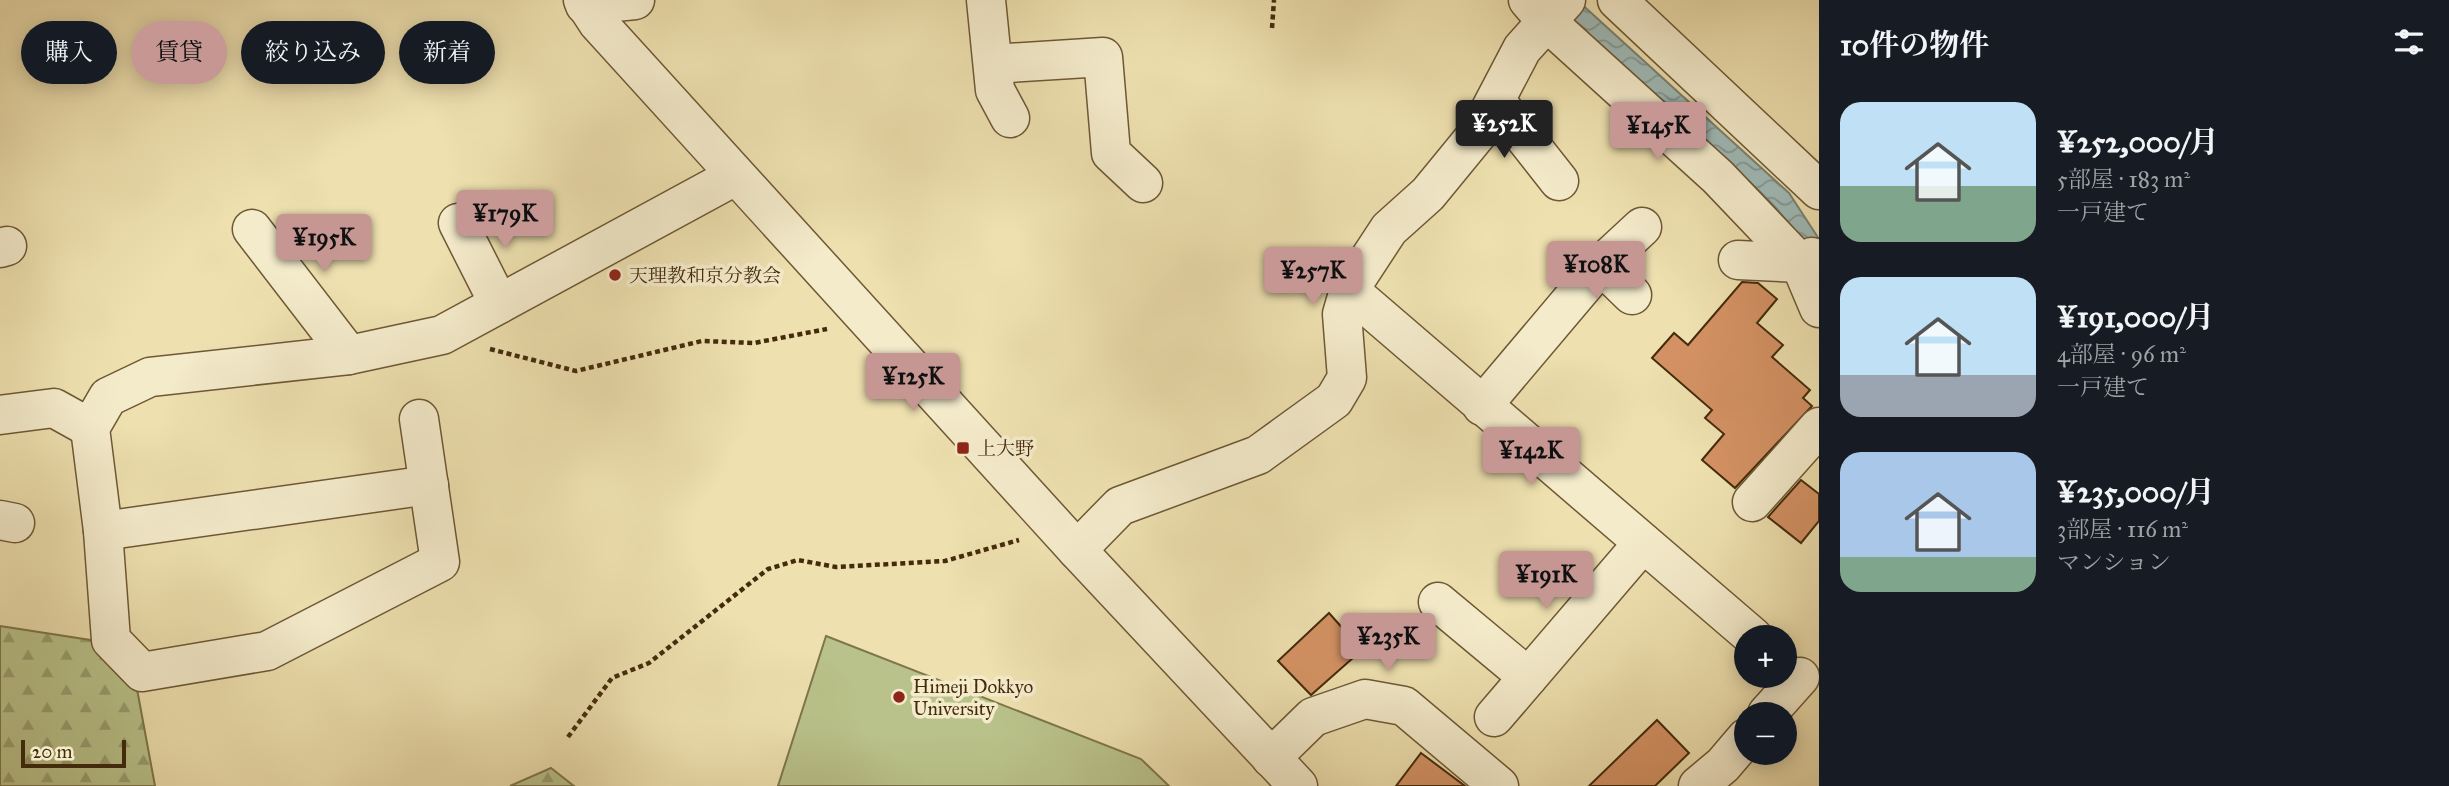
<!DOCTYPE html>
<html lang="ja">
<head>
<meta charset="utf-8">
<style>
	body { margin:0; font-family:"IM FELL Great Primer","Noto Serif JP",serif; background:#20242c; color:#f1f3f6; height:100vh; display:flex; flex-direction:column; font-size:26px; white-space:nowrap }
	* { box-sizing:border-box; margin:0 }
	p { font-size:23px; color:#9ea1a6 }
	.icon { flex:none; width:38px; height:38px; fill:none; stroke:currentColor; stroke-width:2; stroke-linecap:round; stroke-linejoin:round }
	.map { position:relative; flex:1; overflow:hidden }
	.drawer { display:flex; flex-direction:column; background:#171b24; width:630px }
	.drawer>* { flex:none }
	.guide { position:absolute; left:21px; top:21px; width:665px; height:63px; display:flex; gap:14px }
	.controls { position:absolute; left:1734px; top:625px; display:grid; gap:14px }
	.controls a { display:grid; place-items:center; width:63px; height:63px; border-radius:50%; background:#171b24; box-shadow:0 4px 18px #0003; font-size:35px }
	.scale { position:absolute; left:21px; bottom:18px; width:105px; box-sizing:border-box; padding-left:7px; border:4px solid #442b0c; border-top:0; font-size:19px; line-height:24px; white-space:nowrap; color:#442b0c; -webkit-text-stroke:5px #f4ebcb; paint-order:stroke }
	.price { position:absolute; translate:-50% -60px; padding:0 16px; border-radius:7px; background:#c59692; color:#111; font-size:23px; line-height:46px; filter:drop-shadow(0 2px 4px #0008) }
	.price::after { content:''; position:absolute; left:50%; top:42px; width:21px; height:16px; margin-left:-10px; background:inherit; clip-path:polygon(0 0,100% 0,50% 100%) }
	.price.selected { background:#222; color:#fff }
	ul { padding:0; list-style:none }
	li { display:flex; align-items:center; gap:21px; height:175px; padding:0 21px }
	li span { display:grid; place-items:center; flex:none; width:196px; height:140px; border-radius:21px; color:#555 }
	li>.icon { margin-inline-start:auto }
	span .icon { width:84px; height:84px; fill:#fffc; stroke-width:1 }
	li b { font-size:30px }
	h2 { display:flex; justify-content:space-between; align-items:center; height:84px; padding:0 21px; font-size:30px }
	.tag { padding:0 24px; border-radius:32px; background:#171b24; box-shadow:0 4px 18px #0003; font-size:24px; line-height:63px }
	.tag.selected { background:#c59692; color:#111 }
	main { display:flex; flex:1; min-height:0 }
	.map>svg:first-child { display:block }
	.forest { fill:url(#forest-firs); stroke:#7e764b; stroke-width:2 }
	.park { fill:#b9c28a; stroke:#7e764b; stroke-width:2 }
	.water { fill:url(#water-waves); stroke:#7b8173; stroke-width:2 }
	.building { fill:#d49264; stroke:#442b0c; stroke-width:2 }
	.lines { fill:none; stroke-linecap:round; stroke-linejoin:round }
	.minor-casing { stroke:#6e5835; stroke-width:41 }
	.path { stroke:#442b0c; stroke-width:4.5; stroke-dasharray:5 3.5; stroke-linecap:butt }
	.minor { stroke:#f4ebcb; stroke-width:38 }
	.poi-dot { fill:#8f2418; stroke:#f4ebcb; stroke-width:2.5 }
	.labels { text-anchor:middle; stroke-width:7; stroke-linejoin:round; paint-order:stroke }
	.poi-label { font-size:19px; fill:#442b0c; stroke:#f4ebcb; text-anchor:start }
</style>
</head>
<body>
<main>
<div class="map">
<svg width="1819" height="786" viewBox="0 0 1819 786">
	<defs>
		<pattern id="forest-firs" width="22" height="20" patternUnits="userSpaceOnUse" patternTransform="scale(1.75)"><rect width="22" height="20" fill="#b9c28a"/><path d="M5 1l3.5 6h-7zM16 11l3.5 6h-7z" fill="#989e6f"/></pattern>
		<pattern id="water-waves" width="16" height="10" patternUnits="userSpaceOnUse" patternTransform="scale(1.75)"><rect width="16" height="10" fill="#9fbab7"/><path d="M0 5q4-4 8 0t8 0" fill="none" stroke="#839793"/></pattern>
	</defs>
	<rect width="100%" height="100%" fill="#eee0af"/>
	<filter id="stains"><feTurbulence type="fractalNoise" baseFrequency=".00286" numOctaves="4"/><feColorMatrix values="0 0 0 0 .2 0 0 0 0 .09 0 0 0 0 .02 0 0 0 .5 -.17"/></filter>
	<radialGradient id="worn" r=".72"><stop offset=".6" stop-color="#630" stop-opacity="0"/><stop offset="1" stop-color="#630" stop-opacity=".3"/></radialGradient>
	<g class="forest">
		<path d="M 0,626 L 129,646 L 155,786 L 0,786 Z"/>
		<path d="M 551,768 L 574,786 L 510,786 Z"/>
	</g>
	<path class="park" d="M 826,636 L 1141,759 L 1169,786 L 778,786 Z"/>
	<path class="water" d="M 1552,0 L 1577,0 L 1789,193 L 1819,239 L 1819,271 C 1794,216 1746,179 1702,139 C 1651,94 1599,49 1552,0 Z"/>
	<g class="building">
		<path d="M 1742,282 L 1758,283 L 1777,299 L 1757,323 L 1783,345 L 1772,357 L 1810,390 L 1803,398 L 1812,406 L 1735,488 L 1702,460 L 1724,434 L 1705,418 L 1712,410 L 1652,358 L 1674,333 L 1688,345 Z"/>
		<path d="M 1801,480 L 1819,494 L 1819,521 L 1801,543 L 1768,517 Z"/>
		<path d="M 1329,613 L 1362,650 L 1311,695 L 1278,661 Z"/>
		<path d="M 1657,720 L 1689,753 L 1655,786 L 1589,786 Z"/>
		<path d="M 1421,753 L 1465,786 L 1396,786 Z"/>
	</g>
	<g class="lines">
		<g class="minor-casing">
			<g id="minor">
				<path d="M 583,0 L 598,23 L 1077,550 L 1298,786"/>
				<path d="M 986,0 L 995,90 L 1010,118"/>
				<path d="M 1528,0 L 1546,21 L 1718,177 L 1800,263 L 1819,308"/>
				<path d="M 1617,0 L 1819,190"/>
				<path d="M 585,5 L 635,0"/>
				<path d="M 993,64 L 1103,57 L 1111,153 L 1143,183"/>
				<path d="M 1496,101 L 1559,181"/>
				<path d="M 458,223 L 499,304"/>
				<path d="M 252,229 L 349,355"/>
				<path d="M 0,248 L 7,246"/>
				<path d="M 1738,260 L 1800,263 L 1812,257"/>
				<path d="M 1601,265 L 1632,295"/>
				<path d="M 1349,290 L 1753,637"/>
				<path d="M 1482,406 L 1601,265 L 1642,227"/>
				<path d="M 0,415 L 54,408 L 90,428"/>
				<path d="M 419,419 L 440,562 L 267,651 L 142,672 L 111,640 L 103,531 L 90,428 L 108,397 L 150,377 L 349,355 L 442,335 L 735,176"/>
				<path d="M 1752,502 L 1819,427"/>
				<path d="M 0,520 L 15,523"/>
				<path d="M 103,531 L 429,485"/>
				<path d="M 1077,550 L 1120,506 L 1258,455 L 1334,400 L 1347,378 L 1342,314 L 1349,290 L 1389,229 L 1428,194 L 1478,133 L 1522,49 L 1566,0"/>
				<path d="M 1438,602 L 1528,677"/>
				<path d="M 1767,714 L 1800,677"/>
				<path d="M 1494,717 L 1643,543"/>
				<path d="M 1271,758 L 1313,717 L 1365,699 L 1404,706 L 1499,786"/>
				<path d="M 1698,786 L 1723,765 L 1746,738"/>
			</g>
		</g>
		<g class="path">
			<path d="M 1272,28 L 1274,0"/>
			<path d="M 490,349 L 576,371 L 702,341 L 754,343 L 827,329"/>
			<path d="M 568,737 L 612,678 L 649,663 L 768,569 L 798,560 L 836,567 L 945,561 L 1019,540"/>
		</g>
		<use href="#minor" class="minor"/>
	</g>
	<g class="poi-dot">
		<circle cx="615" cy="275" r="7"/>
		<rect x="956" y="441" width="14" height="14" rx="3.5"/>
		<circle cx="899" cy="697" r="7"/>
	</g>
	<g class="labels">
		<g class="poi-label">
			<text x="629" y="282">天理教和京分教会</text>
			<text x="977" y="455">上大野</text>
			<text x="913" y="693">Himeji Dokkyo<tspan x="913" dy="22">University</tspan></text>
		</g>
	</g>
	<rect width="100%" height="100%" filter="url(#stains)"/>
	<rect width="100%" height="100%" fill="url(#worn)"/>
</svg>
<div class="controls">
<a>+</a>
<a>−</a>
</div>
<div class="scale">20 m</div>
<b class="price selected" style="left:1504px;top:160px">¥252K</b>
<b class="price" style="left:1658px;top:162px">¥145K</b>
<b class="price" style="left:505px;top:250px">¥179K</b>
<b class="price" style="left:324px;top:274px">¥195K</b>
<b class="price" style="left:1596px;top:301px">¥108K</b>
<b class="price" style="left:1313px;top:307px">¥257K</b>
<b class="price" style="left:913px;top:413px">¥125K</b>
<b class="price" style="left:1531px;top:487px">¥142K</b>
<b class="price" style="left:1546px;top:611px">¥191K</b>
<b class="price" style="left:1388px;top:673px">¥235K</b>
<div class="guide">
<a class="tag">購入</a>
<a class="tag selected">賃貸</a>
<a class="tag">絞り込み</a>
<a class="tag">新着</a>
</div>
</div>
<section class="drawer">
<h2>10件の物件<svg class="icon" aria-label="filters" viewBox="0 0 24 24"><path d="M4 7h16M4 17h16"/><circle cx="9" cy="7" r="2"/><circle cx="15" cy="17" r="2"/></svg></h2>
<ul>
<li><span style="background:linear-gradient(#bfe0f5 60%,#7fa58c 0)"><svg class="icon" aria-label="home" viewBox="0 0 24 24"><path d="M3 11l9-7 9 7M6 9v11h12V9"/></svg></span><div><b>¥252,000/月</b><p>5部屋 · 183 m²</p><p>一戸建て</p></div></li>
<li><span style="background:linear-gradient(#bfe0f5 70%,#9aa5b1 0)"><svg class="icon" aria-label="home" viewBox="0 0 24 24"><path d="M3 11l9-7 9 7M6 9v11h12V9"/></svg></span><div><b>¥191,000/月</b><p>4部屋 · 96 m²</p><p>一戸建て</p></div></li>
<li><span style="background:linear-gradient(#a9c7e8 75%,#7fa58c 0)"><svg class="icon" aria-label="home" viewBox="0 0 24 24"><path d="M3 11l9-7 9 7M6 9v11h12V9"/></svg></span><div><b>¥235,000/月</b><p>3部屋 · 116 m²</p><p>マンション</p></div></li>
</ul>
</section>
</main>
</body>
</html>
